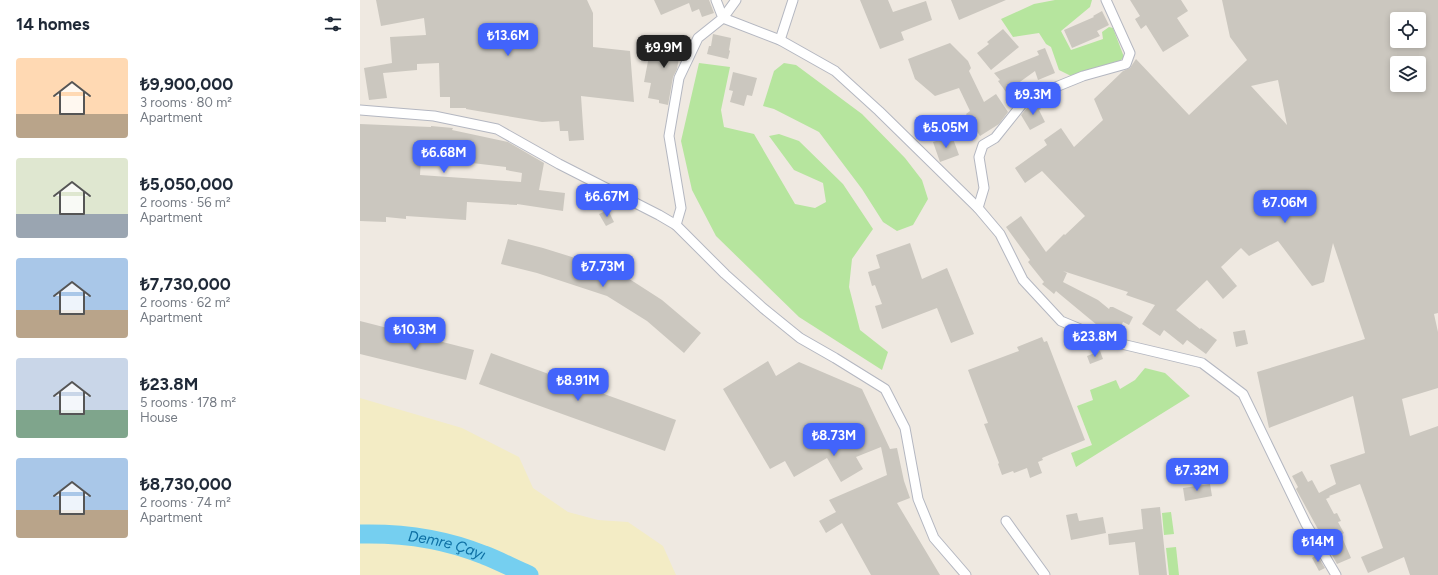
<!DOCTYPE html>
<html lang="en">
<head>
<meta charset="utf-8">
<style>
	body { margin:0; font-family:Figtree,sans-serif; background:#f6f6f7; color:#1f2937; height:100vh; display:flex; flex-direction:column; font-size:15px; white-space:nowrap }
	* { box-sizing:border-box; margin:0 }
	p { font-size:13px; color:#747a83 }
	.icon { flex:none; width:22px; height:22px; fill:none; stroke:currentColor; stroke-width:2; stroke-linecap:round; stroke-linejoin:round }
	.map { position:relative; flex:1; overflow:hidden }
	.drawer { display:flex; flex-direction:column; background:#fff; width:360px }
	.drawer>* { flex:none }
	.fabs { position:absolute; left:1030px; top:12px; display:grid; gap:8px }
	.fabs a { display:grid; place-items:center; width:36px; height:36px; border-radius:4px; background:#fff; box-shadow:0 2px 6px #0003; font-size:20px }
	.price { position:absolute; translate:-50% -34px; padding:0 9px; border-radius:8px; background:#4264fb; color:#fff; font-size:13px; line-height:26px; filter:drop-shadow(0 1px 2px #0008) }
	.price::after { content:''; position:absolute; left:50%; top:24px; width:12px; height:9px; margin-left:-6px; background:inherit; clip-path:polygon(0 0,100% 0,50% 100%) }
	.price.on { background:#222; color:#fff }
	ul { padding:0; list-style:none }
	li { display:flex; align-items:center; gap:12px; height:100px; padding:0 16px }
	li span { display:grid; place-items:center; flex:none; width:112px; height:80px; border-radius:4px; color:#555 }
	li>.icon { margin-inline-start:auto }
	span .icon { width:48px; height:48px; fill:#fffc; stroke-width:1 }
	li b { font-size:17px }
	h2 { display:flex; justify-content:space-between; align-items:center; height:48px; padding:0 16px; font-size:17px }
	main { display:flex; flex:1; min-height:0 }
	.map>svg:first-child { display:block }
	.green { fill:#b6e59e }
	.sand { fill:#f3ecc5 }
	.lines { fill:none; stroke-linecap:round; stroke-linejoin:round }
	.river { stroke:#75cff0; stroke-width:19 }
	.building { fill:#cbc7bf; fill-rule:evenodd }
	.street-casing { stroke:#b4b7c1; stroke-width:11 }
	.street { stroke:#fff; stroke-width:9 }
	.labels { text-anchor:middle; stroke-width:3; stroke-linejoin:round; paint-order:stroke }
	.water-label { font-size:15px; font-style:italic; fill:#0d6fa3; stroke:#fff }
</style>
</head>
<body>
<main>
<section class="drawer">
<h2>14 homes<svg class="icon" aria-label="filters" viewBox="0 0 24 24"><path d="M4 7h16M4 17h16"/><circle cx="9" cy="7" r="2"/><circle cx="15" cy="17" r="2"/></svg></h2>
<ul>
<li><span style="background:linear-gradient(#ffd9b3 70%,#b9a48a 0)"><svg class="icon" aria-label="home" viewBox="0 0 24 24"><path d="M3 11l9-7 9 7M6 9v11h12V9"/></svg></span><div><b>₺9,900,000</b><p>3 rooms · 80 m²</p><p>Apartment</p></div></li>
<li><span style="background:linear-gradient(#dfe7d0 70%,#9aa5b1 0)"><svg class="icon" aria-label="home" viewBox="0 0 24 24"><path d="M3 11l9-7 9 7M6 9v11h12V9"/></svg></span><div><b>₺5,050,000</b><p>2 rooms · 56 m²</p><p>Apartment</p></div></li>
<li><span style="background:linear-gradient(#a9c7e8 65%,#b9a48a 0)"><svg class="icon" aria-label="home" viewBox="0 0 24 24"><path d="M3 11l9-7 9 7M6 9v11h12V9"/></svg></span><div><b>₺7,730,000</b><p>2 rooms · 62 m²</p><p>Apartment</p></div></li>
<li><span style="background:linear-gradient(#c9d6e8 65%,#7fa58c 0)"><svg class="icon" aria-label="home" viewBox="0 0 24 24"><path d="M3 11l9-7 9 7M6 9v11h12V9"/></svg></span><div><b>₺23.8M</b><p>5 rooms · 178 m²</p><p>House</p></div></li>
<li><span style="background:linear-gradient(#a9c7e8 65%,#b9a48a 0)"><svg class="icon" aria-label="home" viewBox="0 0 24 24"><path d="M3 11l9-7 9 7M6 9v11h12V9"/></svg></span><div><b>₺8,730,000</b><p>2 rooms · 74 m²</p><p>Apartment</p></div></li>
</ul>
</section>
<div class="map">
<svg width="1078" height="575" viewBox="0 0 1078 575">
	<rect width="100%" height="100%" fill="#efe9e1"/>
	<g class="green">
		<path d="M 695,0 L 732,0 L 730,7 L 701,31 L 711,50 L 743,39 L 742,32 L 749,27 L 753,28 L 764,57 L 758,63 L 711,76 L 699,70 L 691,47 L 686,44 L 679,33 L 653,37 L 641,19 L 674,4 Z"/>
		<path d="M 339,63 L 370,67 L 361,110 L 364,127 L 394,134 L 435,204 L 455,208 L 466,202 L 463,183 L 434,170 L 409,136 L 419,134 L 439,141 L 483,184 L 513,229 L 492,259 L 489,287 L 500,330 L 528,352 L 522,370 L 439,317 L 356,236 L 332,190 L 321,141 Z"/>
		<path d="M 424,63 L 436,65 L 502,114 L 545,158 L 562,180 L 568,199 L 553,225 L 537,231 L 523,222 L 502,189 L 459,132 L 414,109 L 403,106 L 414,71 Z"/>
		<path d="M 785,368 L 805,373 L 830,396 L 716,467 L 711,453 L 732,445 L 717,406 L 733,400 L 730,390 L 756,380 L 760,389 L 775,380 Z"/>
		<path d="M 811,512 L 814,534 L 804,535 L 802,513 Z"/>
		<path d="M 816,547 L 819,575 L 809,575 L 806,548 Z"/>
	</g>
	<path class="sand" d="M 0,398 L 102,428 L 159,457 L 173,488 L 208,512 L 238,520 L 268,522 L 303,546 L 316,575 L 0,575 Z"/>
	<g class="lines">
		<path class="river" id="s1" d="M 0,534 C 42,533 85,539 124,555 C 140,561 154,569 169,575"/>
	</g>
	<g class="building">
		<path d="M 16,0 L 227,0 L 233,13 L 233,47 L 270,51 L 274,102 L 221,96 L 224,140 L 209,141 L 208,131 L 200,131 L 199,121 L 182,122 L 106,109 L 106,108 L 90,108 L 90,97 L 80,97 L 79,63 L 57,64 L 57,70 L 23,73 L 27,98 L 9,100 L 4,68 L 32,63 L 30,37 L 66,35 L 64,18 L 21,26 Z"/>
		<path d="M 294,0 L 349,0 L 354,13 L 342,17 L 339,9 L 332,12 L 329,3 L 301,15 Z"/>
		<path d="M 500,0 L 528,0 L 533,12 L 566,1 L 572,20 L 541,32 L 544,40 L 520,49 Z"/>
		<path d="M 591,0 L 646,0 L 599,20 Z"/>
		<path d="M 770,0 L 821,0 L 828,11 L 817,18 L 829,36 L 803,52 L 786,25 L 781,29 L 775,19 L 780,16 Z"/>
		<path d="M 862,0 L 1078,0 L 1078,313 L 1074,314 L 1078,332 L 1078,388 L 1042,399 L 1050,436 L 1078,426 L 1078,575 L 1050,575 L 1044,557 L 1008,573 L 1001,557 L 1023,548 L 1000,484 L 969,496 L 970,497 L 966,499 L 974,514 L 977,513 L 981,521 L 978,522 L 984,533 L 981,535 L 991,558 L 977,564 L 936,489 L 938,487 L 932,476 L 942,471 L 948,482 L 952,480 L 959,493 L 976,484 L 970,465 L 1005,453 L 993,396 L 909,428 L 897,372 L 1005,339 L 973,243 L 964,282 L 952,286 L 918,241 L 889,256 L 881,248 L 861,267 L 877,286 L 863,299 L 847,280 L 816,310 L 840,329 L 841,328 L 857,340 L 846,354 L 827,340 L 823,345 L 804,330 L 800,336 L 782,324 L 795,305 L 766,295 L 768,292 L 703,271 L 707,273 L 703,282 L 738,300 L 749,309 L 750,307 L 753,307 L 773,317 L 769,325 L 763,322 L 759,330 L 753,327 L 751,332 L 737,325 L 696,291 L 694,294 L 682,284 L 684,282 L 668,262 L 670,260 L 646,227 L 661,216 L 686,252 L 704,234 L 705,235 L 725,216 L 682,171 L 665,183 L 655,168 L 687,145 L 684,140 L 701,128 L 714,147 L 743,120 L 734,99 L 763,71 L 770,68 L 776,59 L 829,115 L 887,60 L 870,37 ZM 1037,19 L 1059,19 L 1059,41 L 1037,41 ZM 1037,63 L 1059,63 L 1059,85 L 1042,91 L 1041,85 L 1037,85 ZM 918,80 L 927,125 L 891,86 Z"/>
		<path d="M 742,11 L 749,25 L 737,31 L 740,36 L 712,48 L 704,30 L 734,17 L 733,16 Z"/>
		<path d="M 643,29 L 659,47 L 631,70 L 617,53 L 629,44 L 627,42 Z"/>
		<path d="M 353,34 L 371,38 L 369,50 L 370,51 L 368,59 L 347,54 L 349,46 L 351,46 Z"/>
		<path d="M 304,35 L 322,36 L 322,52 L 320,52 L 317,69 L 313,77 L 308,105 L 299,103 L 299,100 L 288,98 L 291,83 L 284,82 L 289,56 L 303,58 Z"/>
		<path d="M 590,43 L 608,61 L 611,68 L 609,71 L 624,102 L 636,94 L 648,112 L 639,124 L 620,136 L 606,114 L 610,111 L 599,88 L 575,96 L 555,79 L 548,59 Z"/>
		<path d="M 685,48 L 695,73 L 678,80 L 675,71 L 646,92 L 638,81 L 640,80 L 634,73 L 679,55 L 677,51 Z"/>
		<path d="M 373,72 L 397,78 L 392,96 L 387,95 L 384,106 L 370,102 L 373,91 L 369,90 Z"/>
		<path d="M 677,102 L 681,109 L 679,110 L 685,122 L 670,130 L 661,115 L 667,108 Z"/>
		<path d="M 0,124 L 71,127 L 71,126 L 93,128 L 92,130 L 148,142 L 184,163 L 179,190 L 205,193 L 203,211 L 157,204 L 157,205 L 107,202 L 106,220 L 46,216 L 46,219 L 26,217 L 26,222 L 0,221 ZM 61,158 L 89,161 L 90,159 L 112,163 L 146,167 L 146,170 L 162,173 L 161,182 L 60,175 Z"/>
		<path d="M 592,136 L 599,155 L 580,162 L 573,142 Z"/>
		<path d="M 248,210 L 254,222 L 246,226 L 239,214 Z"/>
		<path d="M 148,239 L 183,248 L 257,271 L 302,300 L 341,333 L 324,353 L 287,321 L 247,296 L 177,273 L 141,264 Z"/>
		<path d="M 550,243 L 562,279 L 587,268 L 614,334 L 591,343 L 577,308 L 522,329 L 515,306 L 522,304 L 515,285 L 512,286 L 508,272 L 520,268 L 516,255 Z"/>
		<path d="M 0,321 L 114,350 L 106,380 L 0,354 Z"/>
		<path d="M 885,330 L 888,344 L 876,347 L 873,332 Z"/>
		<path d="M 682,337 L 684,342 L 687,341 L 725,440 L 682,458 L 683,460 L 678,462 L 682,473 L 670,478 L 667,468 L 654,473 L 653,471 L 642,475 L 638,464 L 639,463 L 624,424 L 628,423 L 608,370 L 659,351 L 657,347 Z"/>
		<path d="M 740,351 L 743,359 L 730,364 L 727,356 Z"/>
		<path d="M 131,353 L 316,420 L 305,451 L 119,384 Z"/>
		<path d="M 408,361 L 416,376 L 439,362 L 502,389 L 530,449 L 537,448 L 544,481 L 550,498 L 537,503 L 580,575 L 511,575 L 482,523 L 466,533 L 459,521 L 476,512 L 469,500 L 527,475 L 521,447 L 496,457 L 503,469 L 481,482 L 467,458 L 434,477 L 425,461 L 410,469 L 363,389 Z"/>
		<path d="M 850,484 L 852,496 L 825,501 L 823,488 Z"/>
		<path d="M 800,507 L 807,575 L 779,575 L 775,542 L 749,545 L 748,534 L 783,529 L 781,509 Z"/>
		<path d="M 717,513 L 719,521 L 743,517 L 746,533 L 711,540 L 706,515 Z"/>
		<path d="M 957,555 L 965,568 L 959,571 L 952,558 Z"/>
	</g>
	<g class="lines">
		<g class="street-casing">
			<g id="street">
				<path d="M 376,0 L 363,18 L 420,40 L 475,71 L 519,111 L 618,208 L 640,234 L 663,280 L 701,321 L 749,341 L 842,363 L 883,394 L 946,524 L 976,575"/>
				<path d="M 420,40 L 433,0"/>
				<path d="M 0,110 L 74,116 L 137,129 L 199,164 L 299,215 L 316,225 L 365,274 L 403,308 L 440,338 L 475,358 L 525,389 L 545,428 L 558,499 L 574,538 L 606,575"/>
				<path d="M 618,208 L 624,188 L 619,157 L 623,145 L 635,138 L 663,103 L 686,91 L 723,76 L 766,64 L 770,53 L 746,0"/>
				<path d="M 316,225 L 321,208 L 309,136 L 319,78 L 338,38 L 363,18 L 356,0"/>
				<path d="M 646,521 L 685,575"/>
			</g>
		</g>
		<use href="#street" class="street"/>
	</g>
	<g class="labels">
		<g class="water-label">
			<text dy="5" stroke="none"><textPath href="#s1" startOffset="88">Demre Çayı</textPath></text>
		</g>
	</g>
</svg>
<div class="fabs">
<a><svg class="icon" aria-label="locate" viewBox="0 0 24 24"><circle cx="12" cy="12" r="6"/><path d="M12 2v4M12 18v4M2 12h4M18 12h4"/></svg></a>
<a><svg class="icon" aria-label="layers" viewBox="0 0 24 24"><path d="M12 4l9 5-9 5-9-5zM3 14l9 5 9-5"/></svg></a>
</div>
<b class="price" style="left:148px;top:57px">₺13.6M</b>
<b class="price on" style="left:304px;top:69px">₺9.9M</b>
<b class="price" style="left:673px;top:116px">₺9.3M</b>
<b class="price" style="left:586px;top:149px">₺5.05M</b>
<b class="price" style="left:84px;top:174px">₺6.68M</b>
<b class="price" style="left:247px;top:218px">₺6.67M</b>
<b class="price" style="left:925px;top:224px">₺7.06M</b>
<b class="price" style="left:243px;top:288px">₺7.73M</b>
<b class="price" style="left:55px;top:351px">₺10.3M</b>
<b class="price" style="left:735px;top:358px">₺23.8M</b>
<b class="price" style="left:218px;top:402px">₺8.91M</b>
<b class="price" style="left:474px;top:457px">₺8.73M</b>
<b class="price" style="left:837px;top:492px">₺7.32M</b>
<b class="price" style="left:958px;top:563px">₺14M</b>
</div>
</main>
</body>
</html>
